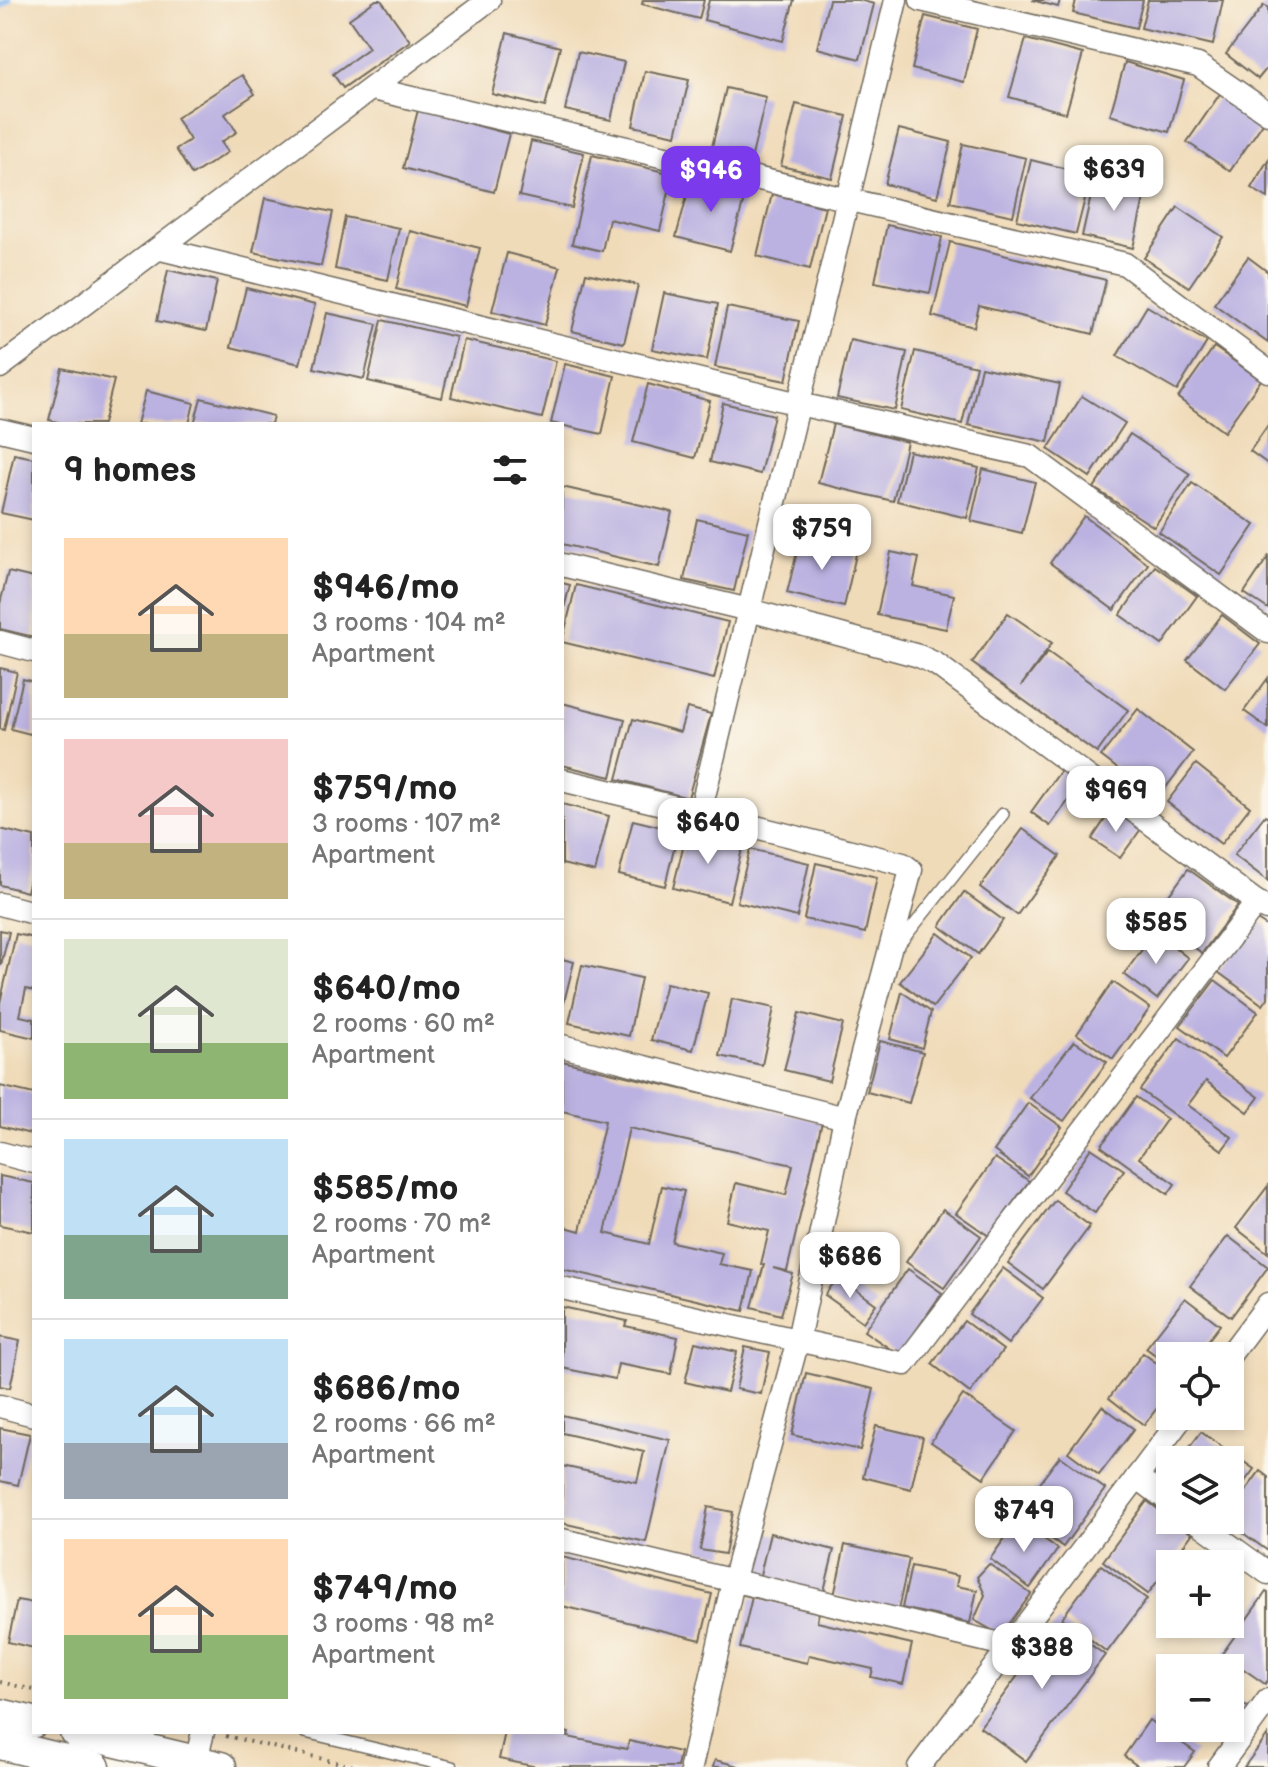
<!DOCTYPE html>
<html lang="en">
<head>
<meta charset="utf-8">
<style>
	body { margin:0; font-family:"Balsamiq Sans",sans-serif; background:#f6f6f6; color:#222; height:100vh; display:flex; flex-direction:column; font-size:30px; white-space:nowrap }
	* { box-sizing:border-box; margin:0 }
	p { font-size:26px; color:#767676 }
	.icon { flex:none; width:44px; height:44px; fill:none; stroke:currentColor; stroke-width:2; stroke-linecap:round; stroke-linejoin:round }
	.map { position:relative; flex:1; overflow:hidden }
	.drawer { position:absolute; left:32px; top:422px; width:532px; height:1312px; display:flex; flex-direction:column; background:#fff; border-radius:0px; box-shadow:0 4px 12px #0003 }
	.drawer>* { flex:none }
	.fabs { position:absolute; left:1156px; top:1342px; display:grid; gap:16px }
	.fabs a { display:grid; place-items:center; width:88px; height:88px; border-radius:0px; background:#fff; box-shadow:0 4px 12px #0003; font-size:40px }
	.price { position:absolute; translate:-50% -68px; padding:0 18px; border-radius:16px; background:#fff; color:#222; font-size:26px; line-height:52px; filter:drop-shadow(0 2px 4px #0008) }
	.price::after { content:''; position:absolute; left:50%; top:48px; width:24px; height:18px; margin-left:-12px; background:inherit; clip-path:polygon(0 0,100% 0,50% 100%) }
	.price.on { background:#7c3aed; color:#fff }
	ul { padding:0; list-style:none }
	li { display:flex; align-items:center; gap:24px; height:200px; padding:0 32px }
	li+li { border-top:2px solid #e0e0e0 }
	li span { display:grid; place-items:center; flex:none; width:224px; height:160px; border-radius:0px; color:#555 }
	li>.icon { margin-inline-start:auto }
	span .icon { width:96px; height:96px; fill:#fffc; stroke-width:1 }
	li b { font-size:34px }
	h2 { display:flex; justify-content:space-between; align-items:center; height:96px; padding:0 32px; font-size:34px }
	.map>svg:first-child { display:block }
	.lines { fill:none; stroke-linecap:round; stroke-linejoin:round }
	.stream { stroke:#86baf4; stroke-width:7 }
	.building { fill:#bbb2e1 }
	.lane-casing { stroke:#70695d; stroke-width:14 }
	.street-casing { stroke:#70695d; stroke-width:25 }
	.secondary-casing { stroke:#70695d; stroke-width:33 }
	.path { stroke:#70695d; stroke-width:4; stroke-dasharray:2 6; stroke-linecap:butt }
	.lane { stroke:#fff; stroke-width:11 }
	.street { stroke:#fff; stroke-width:22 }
	.secondary { stroke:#fff; stroke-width:30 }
</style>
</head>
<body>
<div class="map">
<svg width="1268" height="1767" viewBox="0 0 1268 1767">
	<rect width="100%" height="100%" fill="#fbf7ec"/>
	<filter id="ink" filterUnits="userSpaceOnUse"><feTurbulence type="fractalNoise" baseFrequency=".0125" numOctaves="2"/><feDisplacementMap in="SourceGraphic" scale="16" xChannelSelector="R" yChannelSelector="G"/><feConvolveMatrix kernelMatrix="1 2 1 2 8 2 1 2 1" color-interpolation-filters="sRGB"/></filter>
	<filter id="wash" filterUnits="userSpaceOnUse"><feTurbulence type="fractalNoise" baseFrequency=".006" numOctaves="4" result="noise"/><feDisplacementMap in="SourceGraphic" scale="32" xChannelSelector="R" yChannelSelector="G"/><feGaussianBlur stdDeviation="1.8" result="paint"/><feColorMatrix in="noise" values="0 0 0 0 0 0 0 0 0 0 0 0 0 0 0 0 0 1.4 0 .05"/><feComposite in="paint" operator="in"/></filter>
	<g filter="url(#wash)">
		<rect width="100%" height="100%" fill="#f0dbb9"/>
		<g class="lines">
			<path class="stream" d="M 0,6 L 8,0"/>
		</g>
		<g id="blocks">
			<g class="building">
				<path d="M 376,0 L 381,0 L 410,41 L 343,88 L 333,74 L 369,48 L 349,19 Z"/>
				<path d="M 643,0 L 704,0 L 699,19 L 642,4 Z"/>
				<path d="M 709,0 L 794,0 L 783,41 L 704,20 Z"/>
				<path d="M 829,0 L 859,0 L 874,4 L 860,59 L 817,48 Z"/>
				<path d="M 1032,0 L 1060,0 L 1058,7 Z"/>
				<path d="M 1076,0 L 1143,0 L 1136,28 L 1073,13 Z"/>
				<path d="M 1148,0 L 1223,0 L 1213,45 L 1141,28 Z"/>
				<path d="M 1264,5 L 1268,8 L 1268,67 L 1258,79 L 1226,54 Z"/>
				<path d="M 925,16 L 977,29 L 964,82 L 912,69 Z"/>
				<path d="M 507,33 L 560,47 L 545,107 L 492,94 Z"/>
				<path d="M 1026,39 L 1083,54 L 1066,113 L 1009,97 Z"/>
				<path d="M 578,52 L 624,62 L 611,120 L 565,110 Z"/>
				<path d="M 1125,62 L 1184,80 L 1169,132 L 1110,115 Z"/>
				<path d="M 645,71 L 689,80 L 676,135 L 633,126 Z"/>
				<path d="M 242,75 L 255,94 L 225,114 L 237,132 L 221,142 L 228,152 L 192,175 L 176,149 L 190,140 L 176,118 Z"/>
				<path d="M 726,88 L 766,97 L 752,156 L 712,147 Z"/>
				<path d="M 1222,91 L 1265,120 L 1230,171 L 1187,142 Z"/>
				<path d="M 796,104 L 847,116 L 832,178 L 781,166 Z"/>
				<path d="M 418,110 L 509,134 L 494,192 L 403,168 Z"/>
				<path d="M 899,129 L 951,142 L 937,197 L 885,184 Z"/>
				<path d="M 531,141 L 584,153 L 572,208 L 519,196 Z"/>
				<path d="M 963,144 L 1026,158 L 1013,216 L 950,202 Z"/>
				<path d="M 592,155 L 673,174 L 660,231 L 609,219 L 602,251 L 572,244 Z"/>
				<path d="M 1031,160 L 1091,175 L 1076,234 L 1017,220 Z"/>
				<path d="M 1268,160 L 1268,198 L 1251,188 Z"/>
				<path d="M 692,177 L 746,192 L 730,251 L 676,237 Z"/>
				<path d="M 1095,178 L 1146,189 L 1133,248 L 1082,236 Z"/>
				<path d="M 772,194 L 825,207 L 810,269 L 757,256 Z"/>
				<path d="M 265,198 L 333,212 L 321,266 L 253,252 Z"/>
				<path d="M 1178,207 L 1223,237 L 1189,287 L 1144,258 Z"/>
				<path d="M 345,217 L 399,228 L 388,280 L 335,269 Z"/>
				<path d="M 887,225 L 942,237 L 930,293 L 875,282 Z"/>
				<path d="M 410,231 L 480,248 L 466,306 L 396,289 Z"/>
				<path d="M 950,242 L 1106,280 L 1093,334 L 979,306 L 974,327 L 932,316 Z"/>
				<path d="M 507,253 L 560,267 L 545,325 L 492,311 Z"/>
				<path d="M 1248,257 L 1268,272 L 1268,343 L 1214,304 Z"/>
				<path d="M 168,270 L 217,281 L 206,331 L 157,321 Z"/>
				<path d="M 586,273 L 638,285 L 624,343 L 572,331 Z"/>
				<path d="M 246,288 L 315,305 L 300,364 L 231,347 Z"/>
				<path d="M 664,293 L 718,304 L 707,360 L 652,349 Z"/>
				<path d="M 1147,306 L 1207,342 L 1177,391 L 1117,356 Z"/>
				<path d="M 727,307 L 799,321 L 786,381 L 715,367 Z"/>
				<path d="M 327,313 L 377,324 L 364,379 L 314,368 Z"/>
				<path d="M 382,320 L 456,337 L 442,398 L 368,381 Z"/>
				<path d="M 464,340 L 556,361 L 542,418 L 451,397 Z"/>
				<path d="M 850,340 L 907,352 L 895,410 L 837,398 Z"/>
				<path d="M 1214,347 L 1261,380 L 1224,432 L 1178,398 Z"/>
				<path d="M 915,351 L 976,366 L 962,424 L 901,410 Z"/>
				<path d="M 565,364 L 615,376 L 602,434 L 551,423 Z"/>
				<path d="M 981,367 L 1060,384 L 1048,442 L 968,425 Z"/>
				<path d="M 62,368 L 114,380 L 103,424 L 66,424 L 49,420 Z"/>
				<path d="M 648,384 L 710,401 L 695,458 L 633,442 Z"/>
				<path d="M 146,391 L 194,403 L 189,424 L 137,424 Z"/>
				<path d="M 1082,396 L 1125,423 L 1090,477 L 1048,449 Z"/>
				<path d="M 201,398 L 273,416 L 271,424 L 194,424 Z"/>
				<path d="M 723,403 L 774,415 L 760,474 L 710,462 Z"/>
				<path d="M 833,424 L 907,442 L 893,501 L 818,483 Z"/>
				<path d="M 1268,425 L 1268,464 L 1250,451 Z"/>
				<path d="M 1130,434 L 1190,474 L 1154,527 L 1094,488 Z"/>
				<path d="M 909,451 L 979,468 L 967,518 L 897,501 Z"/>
				<path d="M 14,454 L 34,458 L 34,520 L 1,513 Z"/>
				<path d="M 983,469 L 1035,482 L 1022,533 L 971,521 Z"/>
				<path d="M 1192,483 L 1255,525 L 1221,575 L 1159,532 Z"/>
				<path d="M 562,487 L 672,512 L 659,567 L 562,544 Z"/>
				<path d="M 1084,516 L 1148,564 L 1114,610 L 1050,563 Z"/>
				<path d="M 697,519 L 748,531 L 734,591 L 684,580 Z"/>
				<path d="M 801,536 L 857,550 L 844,607 L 787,593 Z"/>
				<path d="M 891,552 L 919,558 L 913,586 L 954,595 L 946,629 L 877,615 Z"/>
				<path d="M 1268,557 L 1268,609 L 1244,593 Z"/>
				<path d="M 1155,566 L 1197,596 L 1162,645 L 1120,615 Z"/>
				<path d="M 8,572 L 34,578 L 34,637 L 0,629 L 0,604 Z"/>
				<path d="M 562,583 L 570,585 L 563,612 L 562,611 Z"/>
				<path d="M 576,585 L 728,622 L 714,679 L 562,642 Z"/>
				<path d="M 1008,613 L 1052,643 L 1021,686 L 1048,652 L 1128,710 L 1097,753 L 972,663 Z"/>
				<path d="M 1222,615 L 1260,644 L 1225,689 L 1187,660 Z"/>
				<path d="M 0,668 L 17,672 L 4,730 L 0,729 Z"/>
				<path d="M 1268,678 L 1268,728 L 1244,711 Z"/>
				<path d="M 23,679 L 34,682 L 34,735 L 11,729 Z"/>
				<path d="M 562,703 L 625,719 L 611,777 L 562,765 Z"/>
				<path d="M 687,708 L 711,714 L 688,798 L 617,779 L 633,719 L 680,732 Z"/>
				<path d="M 1138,709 L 1193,752 L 1157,799 L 1101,756 Z"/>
				<path d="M 1196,764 L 1250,807 L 1221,844 L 1167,802 Z"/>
				<path d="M 1062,769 L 1081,783 L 1050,826 L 1031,812 Z"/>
				<path d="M 562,804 L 609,816 L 595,872 L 562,864 Z"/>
				<path d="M 1112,809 L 1141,829 L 1120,858 L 1092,839 Z"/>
				<path d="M 1265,815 L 1268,817 L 1268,881 L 1234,855 Z"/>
				<path d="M 633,820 L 678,831 L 665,886 L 619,875 Z"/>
				<path d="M 0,829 L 34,837 L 34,863 L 27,892 L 0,885 Z"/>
				<path d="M 1023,829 L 1060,856 L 1017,915 L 980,887 Z"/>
				<path d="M 687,831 L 743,845 L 729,902 L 673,888 Z"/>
				<path d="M 750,849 L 809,863 L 797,917 L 737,902 Z"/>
				<path d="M 816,863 L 877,877 L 865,933 L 804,919 Z"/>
				<path d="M 1188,869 L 1238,905 L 1202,953 L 1153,917 Z"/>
				<path d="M 964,892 L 1003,920 L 978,954 L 940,926 Z"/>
				<path d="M 1257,920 L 1268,927 L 1268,998 L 1263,1005 L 1218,972 Z"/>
				<path d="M 0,930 L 9,932 L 1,965 L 0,965 Z"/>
				<path d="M 1155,932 L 1188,958 L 1157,999 L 1124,974 Z"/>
				<path d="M 938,933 L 971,958 L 933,1007 L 900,982 Z"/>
				<path d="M 16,934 L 34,938 L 34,991 L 26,989 L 20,1016 L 34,1019 L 34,1038 L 0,1030 L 0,1003 Z"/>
				<path d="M 562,959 L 574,962 L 563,1006 L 562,1006 Z"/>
				<path d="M 582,965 L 641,978 L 629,1036 L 569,1023 Z"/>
				<path d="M 1215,980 L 1258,1012 L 1224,1058 L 1180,1026 Z"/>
				<path d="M 1113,982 L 1150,1008 L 1113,1059 L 1077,1034 Z"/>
				<path d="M 666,983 L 708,993 L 693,1050 L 651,1040 Z"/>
				<path d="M 902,992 L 931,1012 L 922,1048 L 890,1039 Z"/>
				<path d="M 732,999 L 774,1008 L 762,1065 L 720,1056 Z"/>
				<path d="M 799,1013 L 843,1024 L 829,1081 L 784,1070 Z"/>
				<path d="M 1179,1038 L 1259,1097 L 1248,1112 L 1206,1081 L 1188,1105 L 1232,1137 L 1222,1150 L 1140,1090 Z"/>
				<path d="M 880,1041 L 923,1052 L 909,1103 L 867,1092 Z"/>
				<path d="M 1074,1041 L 1107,1062 L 1064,1121 L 1030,1098 Z"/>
				<path d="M 562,1061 L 822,1122 L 787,1271 L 773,1268 L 793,1274 L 781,1315 L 752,1307 L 764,1265 L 761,1264 L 769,1231 L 727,1221 L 736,1183 L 786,1195 L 793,1165 L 629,1128 L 605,1233 L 649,1244 L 662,1186 L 684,1191 L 672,1242 L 722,1253 L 719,1264 L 753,1271 L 744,1311 L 562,1269 L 562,1226 L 580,1231 L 605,1121 L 562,1111 Z"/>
				<path d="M 0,1086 L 34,1094 L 34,1135 L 0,1126 Z"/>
				<path d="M 1136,1097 L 1167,1119 L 1139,1158 L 1175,1184 L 1168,1194 L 1101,1146 Z"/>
				<path d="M 1028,1103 L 1062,1127 L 1028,1176 L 994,1151 Z"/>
				<path d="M 1091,1148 L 1124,1170 L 1095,1213 L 1062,1191 Z"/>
				<path d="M 995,1158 L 1029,1181 L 989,1236 L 956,1213 Z"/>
				<path d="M 0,1176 L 34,1183 L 34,1232 L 0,1225 Z"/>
				<path d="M 1268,1186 L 1268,1253 L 1236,1228 Z"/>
				<path d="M 1055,1200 L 1090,1226 L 1043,1289 L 1008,1263 Z"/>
				<path d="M 943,1209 L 981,1236 L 944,1288 L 906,1262 Z"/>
				<path d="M 1228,1236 L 1268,1267 L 1231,1317 L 1190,1286 Z"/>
				<path d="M 1003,1268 L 1043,1298 L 1008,1344 L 969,1314 Z"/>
				<path d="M 908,1269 L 942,1293 L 899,1355 L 864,1331 Z"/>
				<path d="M 838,1277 L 876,1304 L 863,1322 L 825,1295 Z"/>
				<path d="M 1185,1298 L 1220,1325 L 1196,1356 L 1170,1356 L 1170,1366 L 1146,1348 Z"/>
				<path d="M 562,1307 L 627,1321 L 625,1326 L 678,1337 L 671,1374 L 618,1364 L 615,1379 L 562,1368 Z"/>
				<path d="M 964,1321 L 1003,1350 L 970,1393 L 932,1364 Z"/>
				<path d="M 0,1337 L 20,1341 L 10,1388 L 0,1386 Z"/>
				<path d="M 695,1342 L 737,1352 L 727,1392 L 685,1382 Z"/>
				<path d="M 745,1347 L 770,1352 L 761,1394 L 736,1389 Z"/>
				<path d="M 1143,1353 L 1170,1373 L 1170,1391 L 1144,1425 L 1109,1398 Z"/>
				<path d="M 806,1373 L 874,1389 L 860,1450 L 792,1435 Z"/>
				<path d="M 963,1395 L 1016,1431 L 984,1478 L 931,1442 Z"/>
				<path d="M 1102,1406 L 1134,1429 L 1099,1475 L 1068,1452 Z"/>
				<path d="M 562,1415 L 670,1440 L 646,1542 L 562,1523 L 562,1466 L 637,1482 L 644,1452 L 562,1433 Z"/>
				<path d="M 876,1426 L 923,1437 L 911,1489 L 863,1477 Z"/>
				<path d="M 0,1428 L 30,1434 L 18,1485 L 0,1481 Z"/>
				<path d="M 1201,1432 L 1254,1469 L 1230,1502 L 1230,1460 L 1180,1460 Z"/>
				<path d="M 1060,1456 L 1105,1489 L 1063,1547 L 1017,1513 Z"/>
				<path d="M 1260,1471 L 1268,1477 L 1268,1551 L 1225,1520 L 1230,1520 L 1230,1512 Z"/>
				<path d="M 1147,1501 L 1192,1534 L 1148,1594 L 1103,1561 Z"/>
				<path d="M 708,1507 L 733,1512 L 725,1554 L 700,1550 Z"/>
				<path d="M 1018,1520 L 1058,1549 L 1030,1588 L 990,1559 Z"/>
				<path d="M 770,1533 L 834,1550 L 823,1595 L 759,1579 Z"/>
				<path d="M 845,1545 L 909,1559 L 898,1610 L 834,1596 Z"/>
				<path d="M 562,1557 L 712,1594 L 701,1640 L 562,1606 Z"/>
				<path d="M 989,1564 L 1031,1594 L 1001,1635 L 974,1620 L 985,1595 L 977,1577 Z"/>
				<path d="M 1101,1565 L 1147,1599 L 1107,1652 L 1062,1618 Z"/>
				<path d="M 911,1566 L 958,1576 L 956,1586 L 977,1590 L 970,1623 L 902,1608 Z"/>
				<path d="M 1266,1592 L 1268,1593 L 1268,1680 L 1265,1684 L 1222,1654 Z"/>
				<path d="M 752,1597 L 819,1612 L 817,1622 L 912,1644 L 903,1684 L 871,1677 L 873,1669 L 809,1655 L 807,1663 L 740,1648 Z"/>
				<path d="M 17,1600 L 34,1603 L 34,1648 L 8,1642 Z"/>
				<path d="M 1058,1621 L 1105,1655 L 1026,1761 L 980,1727 Z"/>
				<path d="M 1230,1696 L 1249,1708 L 1225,1744 L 1201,1728 L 1230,1728 Z"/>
				<path d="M 1149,1720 L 1195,1752 L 1184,1767 L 1139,1767 L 1124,1756 Z"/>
				<path d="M 562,1731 L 569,1733 L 568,1737 L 627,1749 L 629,1741 L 680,1752 L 677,1767 L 537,1767 L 499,1759 L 505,1732 Z"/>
				<path d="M 1268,1735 L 1268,1767 L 1244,1767 Z"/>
				<path d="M 715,1760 L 739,1766 L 739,1767 L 713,1767 Z"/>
			</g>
		</g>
	</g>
	<g filter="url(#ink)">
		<use href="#blocks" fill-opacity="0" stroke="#70695d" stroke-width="2"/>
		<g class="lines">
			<g class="lane-casing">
				<g id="lane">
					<path d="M 896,948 L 1003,814"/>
					<path d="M 305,1732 L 452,1767"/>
				</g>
			</g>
			<g class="street-casing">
				<g id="street">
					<path d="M 921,0 L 1198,65 L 1268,113"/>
					<path d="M 373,89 L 1125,264 L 1268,371"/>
					<path d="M 161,249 L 799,404 L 1030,456 L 1268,632"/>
					<path d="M 0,367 L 489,0"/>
					<path d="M 0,430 L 34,438"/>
					<path d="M 562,565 L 749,610 L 919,656 L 936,664 L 1266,909"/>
					<path d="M 0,642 L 34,651"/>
					<path d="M 562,780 L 700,813"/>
					<path d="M 0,904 L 34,913"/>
					<path d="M 562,1046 L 845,1118"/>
					<path d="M 0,1153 L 34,1162"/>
					<path d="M 562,1288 L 905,1364 L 1257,902"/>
					<path d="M 1229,1356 L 1268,1304"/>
					<path d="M 0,1406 L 34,1415"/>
					<path d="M 1137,1477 L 1170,1502"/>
					<path d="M 1195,1520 L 1268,1573"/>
					<path d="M 562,1540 L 1009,1646"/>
					<path d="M 196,1761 L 203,1732"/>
					<path d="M 691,1767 L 733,1582 L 798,1340 L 845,1118 L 911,870 L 903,864 L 700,813 L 896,0"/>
					<path d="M 919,1767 L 1183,1416"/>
					<path d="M 1219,1767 L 1268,1700"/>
				</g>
			</g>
			<g class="secondary-casing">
				<g id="secondary">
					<path d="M 0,1714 L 34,1722"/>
					<path d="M 75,1732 L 221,1767"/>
					<path d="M 0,1744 L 95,1767"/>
				</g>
			</g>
			<g class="path">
				<path d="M 0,1682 L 34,1690"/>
				<path d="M 226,1736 L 357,1767"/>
			</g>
			<use href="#lane" class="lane"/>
			<use href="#street" class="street"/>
			<use href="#secondary" class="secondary"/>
		</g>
	</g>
</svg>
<div class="fabs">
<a><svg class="icon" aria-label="locate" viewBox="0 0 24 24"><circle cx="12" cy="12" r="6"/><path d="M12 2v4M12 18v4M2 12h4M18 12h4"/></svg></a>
<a><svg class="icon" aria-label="layers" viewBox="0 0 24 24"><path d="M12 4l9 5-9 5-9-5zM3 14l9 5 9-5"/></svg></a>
<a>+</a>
<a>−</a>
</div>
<b class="price" style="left:1114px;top:213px">$639</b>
<b class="price on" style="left:711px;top:214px">$946</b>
<b class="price" style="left:822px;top:572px">$759</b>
<b class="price" style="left:1116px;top:834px">$969</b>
<b class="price" style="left:708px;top:866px">$640</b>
<b class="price" style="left:1156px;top:966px">$585</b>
<b class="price" style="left:850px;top:1300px">$686</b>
<b class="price" style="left:1024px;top:1554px">$749</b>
<b class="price" style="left:1042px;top:1691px">$388</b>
<section class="drawer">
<h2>9 homes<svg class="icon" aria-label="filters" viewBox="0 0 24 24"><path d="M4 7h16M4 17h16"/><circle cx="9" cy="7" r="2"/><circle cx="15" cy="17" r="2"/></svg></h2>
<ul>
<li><span style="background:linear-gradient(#ffd9b3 60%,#c2b280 0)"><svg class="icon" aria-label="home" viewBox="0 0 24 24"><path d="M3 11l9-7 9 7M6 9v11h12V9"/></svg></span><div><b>$946/mo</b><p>3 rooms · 104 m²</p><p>Apartment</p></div></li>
<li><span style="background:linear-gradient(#f6c9c9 65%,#c2b280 0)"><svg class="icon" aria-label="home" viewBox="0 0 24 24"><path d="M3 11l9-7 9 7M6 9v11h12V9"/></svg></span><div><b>$759/mo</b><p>3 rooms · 107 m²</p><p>Apartment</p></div></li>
<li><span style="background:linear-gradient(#dfe7d0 65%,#8fb573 0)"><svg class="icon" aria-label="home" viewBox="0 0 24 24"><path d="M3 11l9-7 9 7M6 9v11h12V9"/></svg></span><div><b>$640/mo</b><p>2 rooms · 60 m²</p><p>Apartment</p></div></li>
<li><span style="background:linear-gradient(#bfe0f5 60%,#7fa58c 0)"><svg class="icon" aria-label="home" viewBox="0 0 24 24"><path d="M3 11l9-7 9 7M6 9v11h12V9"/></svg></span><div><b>$585/mo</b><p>2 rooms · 70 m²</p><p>Apartment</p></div></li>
<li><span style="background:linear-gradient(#bfe0f5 65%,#9aa5b1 0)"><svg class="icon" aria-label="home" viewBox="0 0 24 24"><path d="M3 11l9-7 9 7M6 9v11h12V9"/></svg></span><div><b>$686/mo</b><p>2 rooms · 66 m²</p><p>Apartment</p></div></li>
<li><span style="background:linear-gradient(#ffd9b3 60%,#8fb573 0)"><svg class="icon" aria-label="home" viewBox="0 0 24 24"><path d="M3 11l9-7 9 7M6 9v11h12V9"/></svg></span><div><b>$749/mo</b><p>3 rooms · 98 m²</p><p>Apartment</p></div></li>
</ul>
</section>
</div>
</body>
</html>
